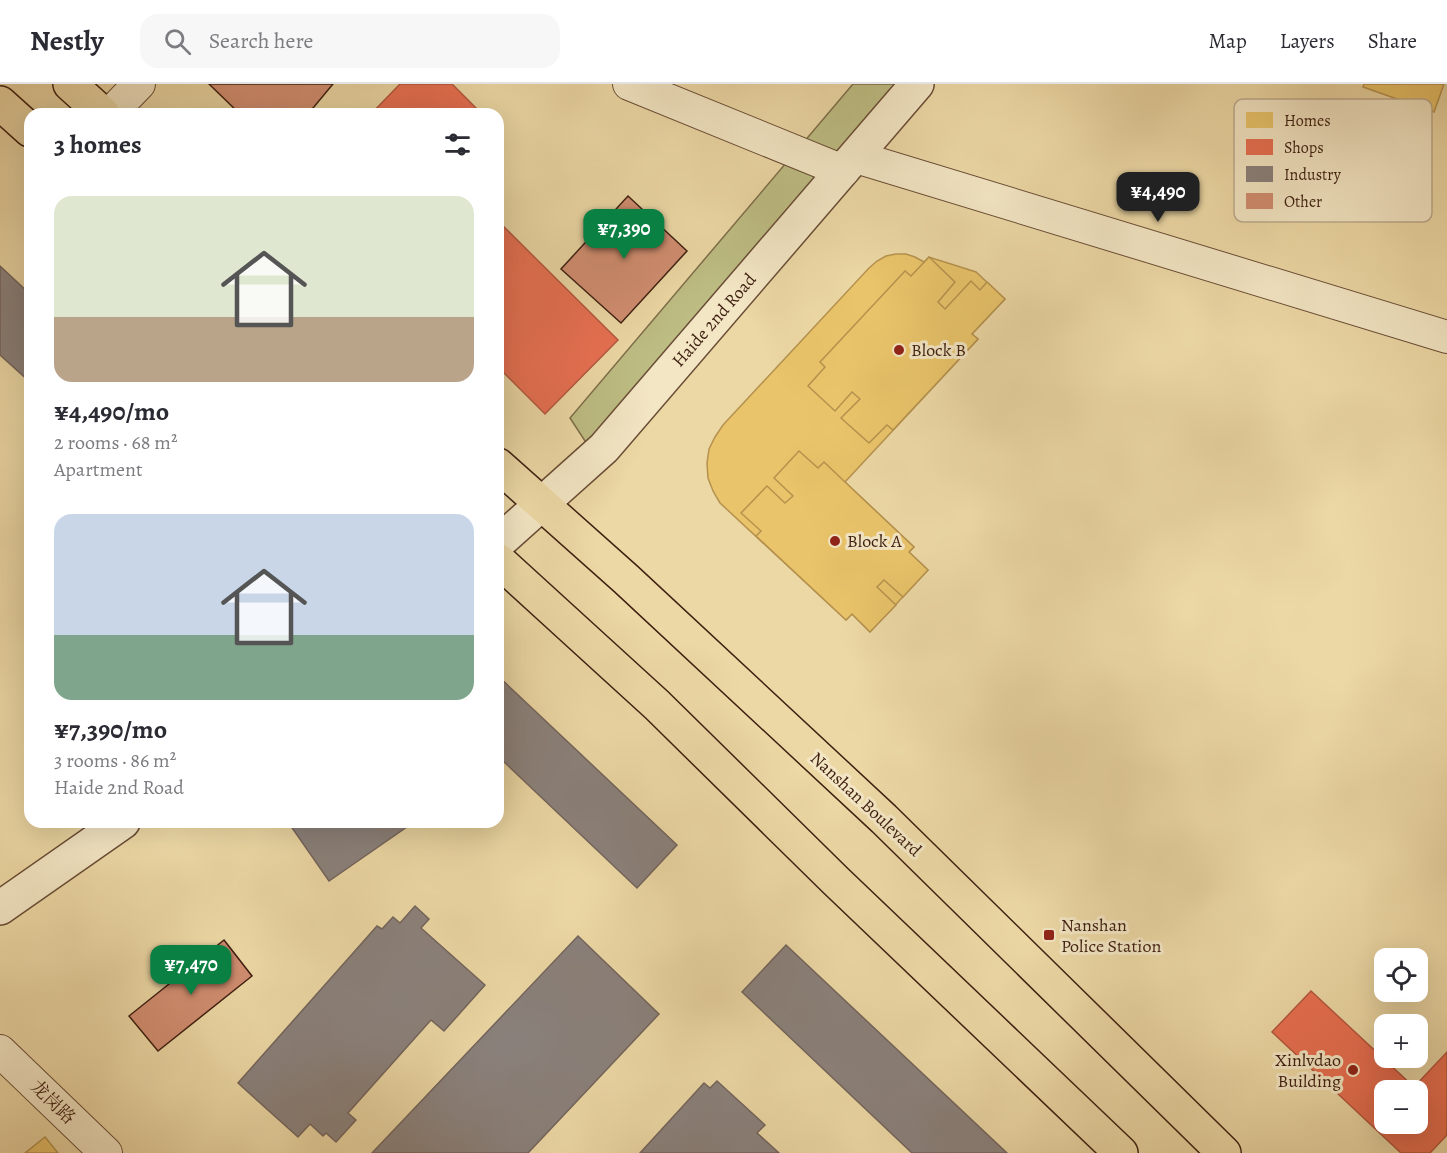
<!DOCTYPE html>
<html lang="en">
<head>
<meta charset="utf-8">
<style>
	body { margin:0; font-family:Alegreya,"Noto Serif SC",serif; background:#f7f7f7; color:#2b2b33; height:100vh; display:flex; flex-direction:column; font-size:22px; white-space:nowrap }
	* { box-sizing:border-box; margin:0 }
	p { font-size:20px; color:#7c7c81 }
	.icon { flex:none; width:33px; height:33px; fill:none; stroke:currentColor; stroke-width:2; stroke-linecap:round; stroke-linejoin:round }
	.map { position:relative; flex:1; overflow:hidden }
	.details { position:absolute; left:24px; top:24px; width:480px; height:720px; display:flex; flex-direction:column; background:#fff; border-radius:18px; box-shadow:0 6px 24px #0002 }
	.details>* { flex:none }
	.buttons { position:absolute; left:1374px; top:864px; display:grid; gap:12px }
	.buttons a { display:grid; place-items:center; width:54px; height:54px; border-radius:12px; background:#fff; box-shadow:0 6px 24px #0002; font-size:30px }
	.price { position:absolute; translate:-50% -51px; padding:0 14px; border-radius:12px; background:#0b8043; color:#fff; font-size:20px; line-height:39px; filter:drop-shadow(0 2px 3px #0008) }
	.price::after { content:''; position:absolute; left:50%; top:36px; width:18px; height:14px; margin-left:-9px; background:inherit; clip-path:polygon(0 0,100% 0,50% 100%) }
	.price.current { background:#222; color:#fff }
	ul { padding:0; list-style:none }
	li { display:grid; align-content:center; gap:12px; height:318px; padding:0 30px }
	li span { display:grid; place-items:center; height:186px; border-radius:18px; color:#555 }
	li>.icon { margin-inline-start:auto }
	span .icon { width:108px; height:108px; fill:#fffc; stroke-width:1 }
	li b { font-size:26px }
	h2 { display:flex; justify-content:space-between; align-items:center; height:72px; padding:0 30px; font-size:26px }
	header { display:flex; align-items:center; gap:36px; box-sizing:border-box; height:84px; padding:0 30px; background:#fff; border-bottom:2px solid #e1e1e2 }
	header strong { font-size:28px }
	nav { display:flex; gap:33px; margin-inline-start:auto; font-size:21px }
	.search { width:420px; height:54px; background:#f7f7f7; display:flex; align-items:center; gap:15px; box-sizing:border-box; padding:0 21px; border-radius:18px; color:#7c7c81; font-size:22px }
	.map>svg:first-child { display:block }
	.green { fill:#bdbd83; stroke:#7e6e4a; stroke-width:1.5 }
	.homes { fill:#e9c46a; stroke:#b6924f; stroke-width:1.5 }
	.shops { fill:#e76f51; stroke:#b4573e; stroke-width:1.5; fill-rule:evenodd }
	.industry { fill:#8a817c; stroke:#73645c; stroke-width:1.5 }
	.building { fill:#d18e71; stroke:#3e1f11; stroke-width:1.5 }
	.lines { fill:none; stroke-linecap:round; stroke-linejoin:round }
	.minor-casing { stroke:#6a4d36; stroke-width:34 }
	.tertiary-casing { stroke:#6a4d36; stroke-width:36 }
	.primary-casing { stroke:#3e1f11; stroke-width:36 }
	.minor { stroke:#f3e6c4; stroke-width:32 }
	.tertiary { stroke:#f3e6c4; stroke-width:33 }
	.primary { stroke:#ecd8a5; stroke-width:33 }
	.poi-dot { fill:#8f2418; stroke:#f3e6c4; stroke-width:2 }
	.labels { text-anchor:middle; stroke-width:6; stroke-linejoin:round; paint-order:stroke }
	.street-label { font-size:18px; fill:#3e1f11; stroke:#f3e6c4 }
	.poi-label { font-size:18px; fill:#3e1f11; stroke:#f3e6c4; text-anchor:start }
	.key { fill:#f3e6c4; stroke:#bdaa8e; stroke-width:1.5 }
	.key-label { font-size:16px; fill:#3e1f11 }
</style>
</head>
<body>
<header>
<strong>Nestly</strong>
<div class="search"><svg class="icon" aria-label="search" viewBox="0 0 24 24"><circle cx="10" cy="10" r="6"/><path d="M15 15l6 6"/></svg>Search here</div>
<nav><a>Map</a><a>Layers</a><a>Share</a></nav>
</header>
<div class="map">
<svg width="1447" height="1069" viewBox="0 0 1447 1069">
	<rect width="100%" height="100%" fill="#ecd8a5"/>
	<filter id="stains"><feTurbulence type="fractalNoise" baseFrequency=".00333" numOctaves="4"/><feColorMatrix values="0 0 0 0 .2 0 0 0 0 .09 0 0 0 0 .02 0 0 0 .5 -.17"/></filter>
	<radialGradient id="worn" r=".72"><stop offset=".6" stop-color="#630" stop-opacity="0"/><stop offset="1" stop-color="#630" stop-opacity=".3"/></radialGradient>
	<path class="green" d="M 853,0 L 902,0 L 587,360 L 570,334 Z"/>
	<g class="homes">
		<path d="M 1364,0 L 1444,0 L 1434,28 L 1363,3 Z"/>
		<path d="M 896,170 L 906,170 L 915,173 L 924,178 L 929,173 L 976,188 L 1005,215 L 972,250 L 978,255 L 845,398 L 914,463 L 909,468 L 928,486 L 870,548 L 852,530 L 846,536 L 720,419 L 713,407 L 708,394 L 707,379 L 709,365 L 715,353 L 723,341 L 869,184 L 877,177 L 886,172 Z"/>
		<path d="M 929,173 L 955,198 L 938,218 L 945,225 L 971,197 L 980,206 L 987,198 L 1005,215 L 972,250 L 978,255 L 893,346 L 887,341 L 869,359 L 841,334 L 860,315 L 852,308 L 835,327 L 808,302 L 825,283 L 820,278 L 905,187 L 911,192 Z"/>
		<path d="M 799,367 L 818,384 L 824,378 L 845,398 L 914,463 L 909,468 L 928,486 L 903,513 L 884,496 L 877,503 L 896,521 L 870,548 L 852,530 L 846,536 L 756,452 L 761,447 L 741,429 L 767,402 L 785,419 L 793,412 L 774,394 Z"/>
		<path d="M 45,1053 L 58,1069 L 25,1069 Z"/>
	</g>
	<g class="shops">
		<path d="M 400,0 L 452,0 L 479,27 L 476,30 L 371,30 Z"/>
		<path d="M 498,137 L 618,256 L 545,330 L 498,283 Z"/>
		<path d="M 1311,907 L 1414,1003 L 1447,968 L 1447,1051 L 1430,1069 L 1401,1069 L 1272,948 ZM 1384,1006 L 1418,1006 L 1418,1040 L 1384,1040 Z"/>
	</g>
	<g class="industry">
		<path d="M 0,182 L 30,210 L 30,298 L 0,271 Z"/>
		<path d="M 498,592 L 677,761 L 637,804 L 502,676 L 498,679 Z"/>
		<path d="M 288,738 L 414,738 L 329,797 Z"/>
		<path d="M 415,822 L 429,835 L 421,844 L 485,901 L 444,947 L 431,936 L 348,1029 L 356,1036 L 336,1058 L 326,1049 L 323,1052 L 310,1040 L 298,1053 L 238,999 L 377,842 L 382,845 L 393,833 L 400,839 Z"/>
		<path d="M 578,852 L 659,930 L 528,1069 L 372,1069 Z"/>
		<path d="M 786,861 L 1007,1069 L 912,1069 L 742,908 Z"/>
		<path d="M 717,997 L 765,1041 L 757,1049 L 779,1069 L 640,1069 L 704,999 L 710,1004 Z"/>
	</g>
	<g class="building">
		<path d="M 209,0 L 333,0 L 308,30 L 240,30 Z"/>
		<path d="M 628,112 L 687,167 L 621,239 L 561,185 Z"/>
		<path d="M 224,856 L 252,892 L 158,967 L 129,932 Z"/>
	</g>
	<g class="lines">
		<g class="minor-casing">
			<g id="minor">
				<path d="M 629,0 L 843,87"/>
				<path d="M 110,30 L 139,0"/>
				<path d="M 856,73 L 1447,253"/>
				<path d="M 0,967 L 106,1069"/>
			</g>
		</g>
		<g class="tertiary-casing">
			<g id="tertiary">
				<path d="M 498,459 L 604,364 L 917,0"/>
				<path d="M 0,824 L 123,738"/>
			</g>
		</g>
		<g class="primary-casing">
			<g id="primary">
				<path d="M 70,0 L 103,30"/>
				<path d="M 0,19 L 30,46"/>
				<path d="M 498,381 L 626,495 L 884,735 L 1224,1069"/>
				<path d="M 498,476 L 657,621 L 836,797 L 1121,1069"/>
			</g>
		</g>
		<use href="#minor" class="minor"/>
		<use href="#tertiary" class="tertiary"/>
		<use href="#primary" class="primary"/>
	</g>
	<g class="poi-dot">
		<circle cx="899" cy="266" r="6"/>
		<circle cx="835" cy="457" r="6"/>
		<rect x="1043" y="845" width="12" height="12" rx="3"/>
		<circle cx="1353" cy="986" r="6"/>
	</g>
	<g class="labels">
		<g class="street-label">
			<text transform="translate(714 236) rotate(-49)" y="6">Haide 2nd Road</text>
			<text transform="translate(866 720) rotate(43)" y="6">Nanshan Boulevard</text>
			<text transform="translate(53 1018) rotate(44)" y="6">龙岗路</text>
		</g>
		<g class="poi-label">
			<text x="911" y="272">Block B</text>
			<text x="847" y="463">Block A</text>
			<text x="1061" y="847">Nanshan<tspan x="1061" dy="21">Police Station</tspan></text>
			<text x="1341" y="982" text-anchor="end">Xinlvdao<tspan x="1341" dy="21">Building</tspan></text>
		</g>
	</g>
	<rect x="1234" y="15" width="198" height="123" rx="9" class="key"/>
	<rect x="1246" y="28" width="27" height="16" fill="#e9c46a"/>
	<rect x="1246" y="55" width="27" height="16" fill="#e76f51"/>
	<rect x="1246" y="82" width="27" height="16" fill="#8a817c"/>
	<rect x="1246" y="109" width="27" height="16" fill="#d18e71"/>
	<g class="key-label">
		<text x="1284" y="42">Homes</text>
		<text x="1284" y="69">Shops</text>
		<text x="1284" y="96">Industry</text>
		<text x="1284" y="123">Other</text>
	</g>
	<rect width="100%" height="100%" filter="url(#stains)"/>
	<rect width="100%" height="100%" fill="url(#worn)"/>
</svg>
<div class="buttons">
<a><svg class="icon" aria-label="locate" viewBox="0 0 24 24"><circle cx="12" cy="12" r="6"/><path d="M12 2v4M12 18v4M2 12h4M18 12h4"/></svg></a>
<a>+</a>
<a>−</a>
</div>
<b class="price current" style="left:1158px;top:139px">¥4,490</b>
<b class="price" style="left:624px;top:176px">¥7,390</b>
<b class="price" style="left:191px;top:912px">¥7,470</b>
<section class="details">
<h2>3 homes<svg class="icon" aria-label="filters" viewBox="0 0 24 24"><path d="M4 7h16M4 17h16"/><circle cx="9" cy="7" r="2"/><circle cx="15" cy="17" r="2"/></svg></h2>
<ul>
<li><span style="background:linear-gradient(#dfe7d0 65%,#b9a48a 0)"><svg class="icon" aria-label="home" viewBox="0 0 24 24"><path d="M3 11l9-7 9 7M6 9v11h12V9"/></svg></span><div><b>¥4,490/mo</b><p>2 rooms · 68 m²</p><p>Apartment</p></div></li>
<li><span style="background:linear-gradient(#c9d6e8 65%,#7fa58c 0)"><svg class="icon" aria-label="home" viewBox="0 0 24 24"><path d="M3 11l9-7 9 7M6 9v11h12V9"/></svg></span><div><b>¥7,390/mo</b><p>3 rooms · 86 m²</p><p>Haide 2nd Road</p></div></li>
</ul>
</section>
</div>
</body>
</html>
